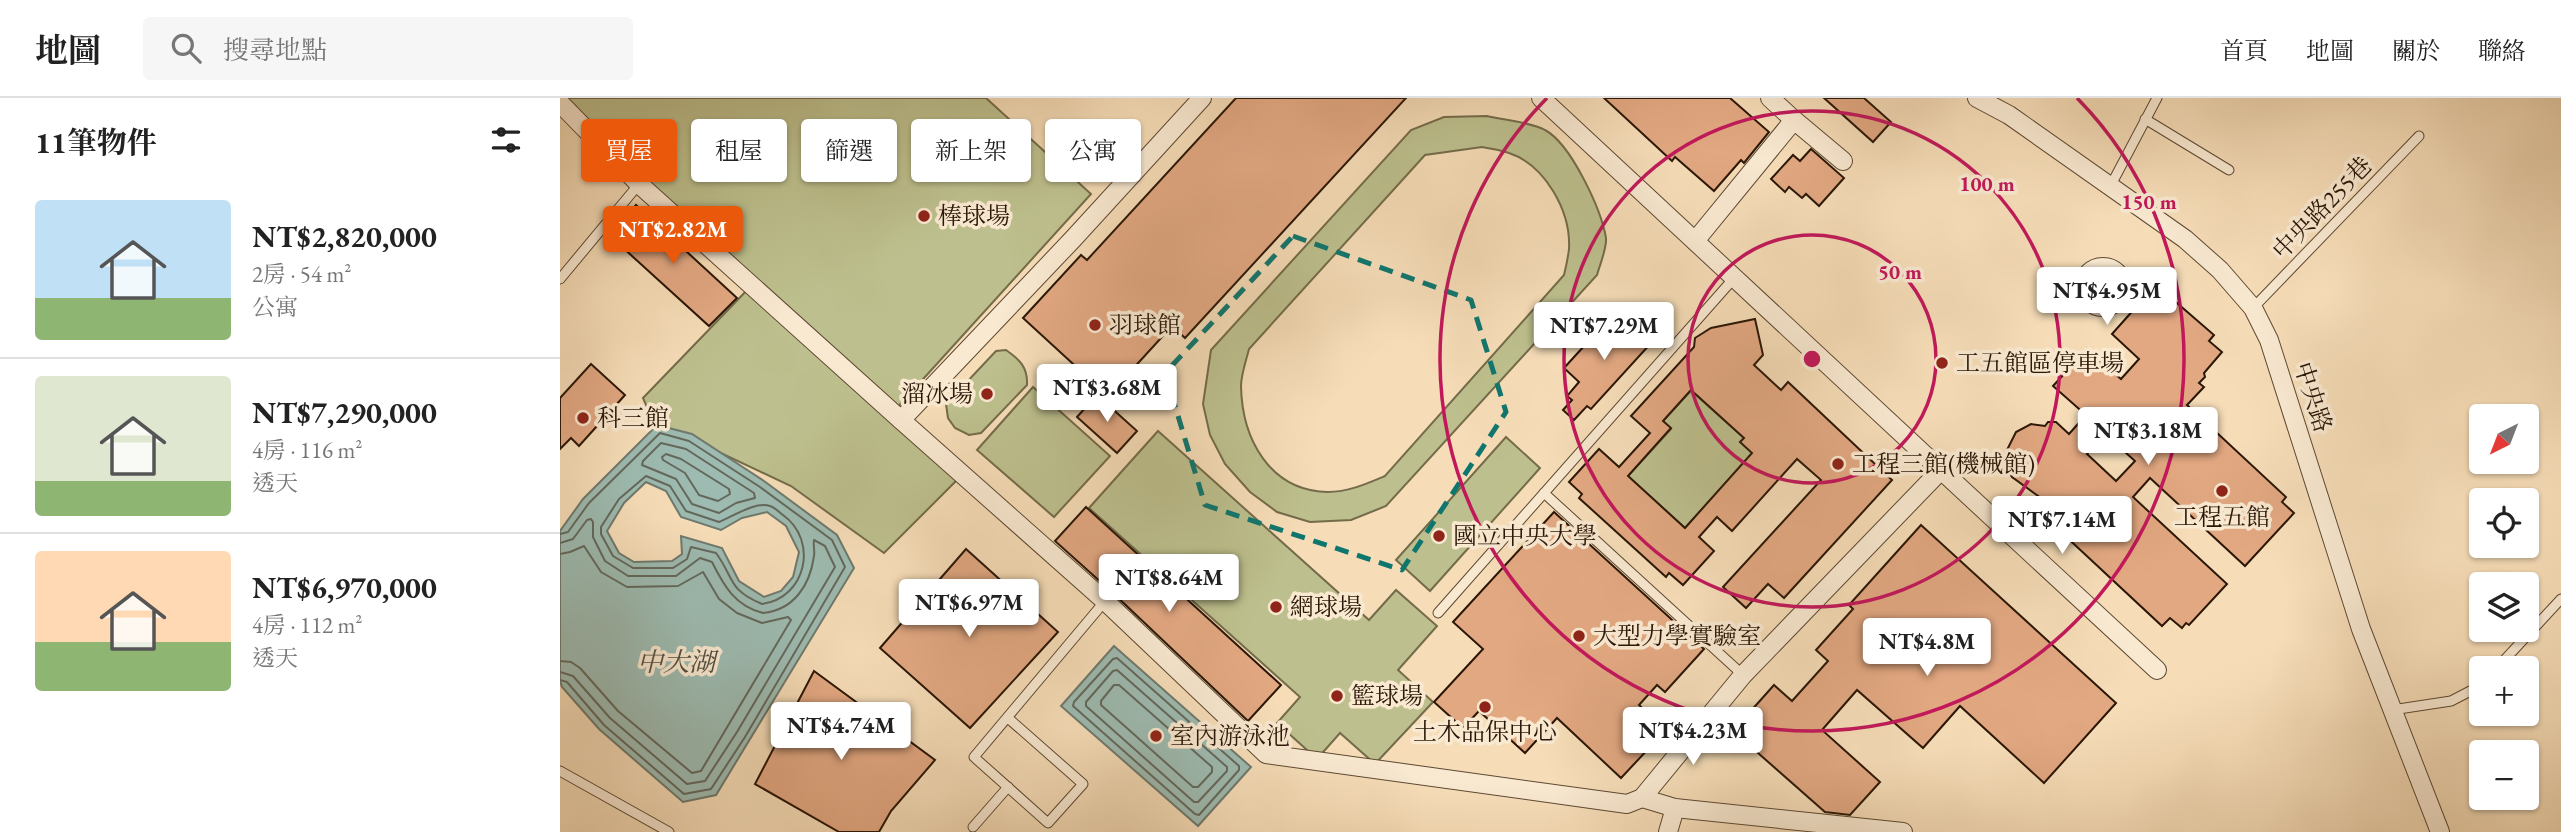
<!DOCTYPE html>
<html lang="zh-TW">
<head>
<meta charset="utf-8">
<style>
	body { margin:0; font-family:"EB Garamond","Noto Serif TC",serif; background:#f6f6f6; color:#222; height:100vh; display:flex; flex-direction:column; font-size:26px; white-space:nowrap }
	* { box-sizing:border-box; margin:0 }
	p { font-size:23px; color:#767676 }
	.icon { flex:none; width:38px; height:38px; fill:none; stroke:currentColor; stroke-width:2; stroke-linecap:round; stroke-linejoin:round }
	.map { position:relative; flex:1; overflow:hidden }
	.details { display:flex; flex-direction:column; background:#fff; width:560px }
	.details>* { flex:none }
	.guide { position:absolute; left:21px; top:21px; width:665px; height:63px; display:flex; gap:14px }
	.needle { width:46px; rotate:222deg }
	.tools { position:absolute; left:1909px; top:306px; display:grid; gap:14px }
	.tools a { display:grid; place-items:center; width:70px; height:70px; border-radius:7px; background:#fff; box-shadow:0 2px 5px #0004; font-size:35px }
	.price { position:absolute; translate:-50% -60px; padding:0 16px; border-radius:7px; background:#fff; color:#222; font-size:23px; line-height:46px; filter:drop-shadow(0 2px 4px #0008) }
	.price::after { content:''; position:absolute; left:50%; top:42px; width:21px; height:16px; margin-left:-10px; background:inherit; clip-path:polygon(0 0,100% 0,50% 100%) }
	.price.active { background:#ea580c; color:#fff }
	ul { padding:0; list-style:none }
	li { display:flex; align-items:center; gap:21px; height:175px; padding:0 35px }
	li+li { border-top:2px solid #e0e0e0 }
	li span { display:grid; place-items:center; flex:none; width:196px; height:140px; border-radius:7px; color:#555 }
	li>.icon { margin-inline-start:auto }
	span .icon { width:84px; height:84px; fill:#fffc; stroke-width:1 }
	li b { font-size:30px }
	h2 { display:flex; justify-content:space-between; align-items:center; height:84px; padding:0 35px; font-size:30px }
	.tag { padding:0 24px; border-radius:7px; background:#fff; box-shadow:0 2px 5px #0004; font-size:24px; line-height:63px }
	.tag.active { background:#ea580c; color:#fff }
	header { display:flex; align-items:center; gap:42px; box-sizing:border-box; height:98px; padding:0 35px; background:#fff; border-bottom:2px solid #e0e0e0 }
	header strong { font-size:33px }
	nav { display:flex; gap:38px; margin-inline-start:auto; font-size:24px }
	.search { width:490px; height:63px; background:#f6f6f6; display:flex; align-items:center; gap:18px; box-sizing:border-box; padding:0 24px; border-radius:7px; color:#767676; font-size:26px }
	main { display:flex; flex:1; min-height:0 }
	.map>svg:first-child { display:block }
	.green { fill:#bdc08e; stroke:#746b4a; stroke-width:2; fill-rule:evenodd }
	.water { fill:#9dbbb1; stroke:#6f796d; stroke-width:2; fill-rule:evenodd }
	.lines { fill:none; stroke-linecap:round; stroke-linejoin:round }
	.shore { stroke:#64685c; stroke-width:2 }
	.building { fill:#e2a882; stroke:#2a1606; stroke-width:2; fill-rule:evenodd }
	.lane-casing { stroke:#5d4832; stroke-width:11 }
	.street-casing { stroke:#5d4832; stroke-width:20 }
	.lane { stroke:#f9e9d1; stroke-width:9 }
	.street { stroke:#f9e9d1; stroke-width:18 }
	.marked { fill:none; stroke:#0f766e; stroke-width:5; stroke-dasharray:14 9; stroke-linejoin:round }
	.ring { fill:none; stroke:#c2185b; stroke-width:3.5 }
	.poi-dot { fill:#8f2418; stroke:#f9e9d1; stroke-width:2.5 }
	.labels { text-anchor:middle; stroke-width:7; stroke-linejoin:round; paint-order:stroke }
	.street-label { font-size:24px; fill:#2a1606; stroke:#f9e9d1 }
	.poi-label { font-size:24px; fill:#2a1606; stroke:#f9e9d1; text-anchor:start }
	.water-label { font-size:26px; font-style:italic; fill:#525042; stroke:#f9e9d1 }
	.centre { fill:#c2185b; stroke:#f9e9d1; stroke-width:3.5 }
	.ring-label { font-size:21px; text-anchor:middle; font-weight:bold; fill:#c2185b; stroke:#f9e9d1; stroke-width:7; stroke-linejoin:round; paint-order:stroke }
</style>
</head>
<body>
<header>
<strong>地圖</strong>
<div class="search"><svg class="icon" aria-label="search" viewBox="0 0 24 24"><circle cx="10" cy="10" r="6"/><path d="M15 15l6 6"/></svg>搜尋地點</div>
<nav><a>首頁</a><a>地圖</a><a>關於</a><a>聯絡</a></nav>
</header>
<main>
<section class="details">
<h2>11筆物件<svg class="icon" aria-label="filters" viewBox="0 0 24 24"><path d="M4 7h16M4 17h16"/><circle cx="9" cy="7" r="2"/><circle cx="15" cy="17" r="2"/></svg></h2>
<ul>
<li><span style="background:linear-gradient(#bfe0f5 70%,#8fb573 0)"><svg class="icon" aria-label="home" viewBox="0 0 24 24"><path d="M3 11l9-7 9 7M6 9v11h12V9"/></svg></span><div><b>NT$2,820,000</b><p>2房 · 54 m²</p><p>公寓</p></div></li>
<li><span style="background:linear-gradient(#dfe7d0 75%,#8fb573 0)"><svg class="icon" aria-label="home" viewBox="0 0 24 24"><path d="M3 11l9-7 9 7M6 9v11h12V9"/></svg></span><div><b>NT$7,290,000</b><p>4房 · 116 m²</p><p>透天</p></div></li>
<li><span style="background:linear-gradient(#ffd9b3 65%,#8fb573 0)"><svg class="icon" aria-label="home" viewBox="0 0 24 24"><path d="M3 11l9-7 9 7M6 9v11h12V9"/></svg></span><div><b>NT$6,970,000</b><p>4房 · 112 m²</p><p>透天</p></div></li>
</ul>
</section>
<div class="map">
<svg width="2001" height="734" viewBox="0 0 2001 734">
	<rect width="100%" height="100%" fill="#f6ddb8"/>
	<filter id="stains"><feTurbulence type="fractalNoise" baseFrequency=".00286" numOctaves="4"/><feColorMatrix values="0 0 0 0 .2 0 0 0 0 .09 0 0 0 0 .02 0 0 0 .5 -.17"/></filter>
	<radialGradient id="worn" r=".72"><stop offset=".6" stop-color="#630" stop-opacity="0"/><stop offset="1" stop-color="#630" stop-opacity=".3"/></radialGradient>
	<g class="green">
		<path d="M 0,0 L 426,0 L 531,96 L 335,312 L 0,7 Z"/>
		<path d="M 927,18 C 943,22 971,24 985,32 C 1011,46 1041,111 1046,140 C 1047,150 1040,166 1037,177 L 826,408 L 791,422 L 750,424 L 717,414 L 690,394 L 665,366 L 650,337 L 643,306 L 651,252 L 851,32 L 884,19 ZM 922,49 C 931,51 941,52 949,55 C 985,67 1011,113 1009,151 C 1008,159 1006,169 1004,177 L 825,378 C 806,386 788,394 768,394 C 709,393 682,340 681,288 C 681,277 686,263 689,251 L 865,57 Z"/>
		<path d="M 192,187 L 403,376 L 324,455 L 231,388 L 93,323 L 83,300 Z"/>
		<path d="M 446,252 C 459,261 468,269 467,287 L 421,335 L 409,337 L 395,330 L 388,320 L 386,306 L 436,253 Z"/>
		<path d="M 1138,285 L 1136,297 L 1184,340 L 1181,344 L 1199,348 L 1125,430 L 1068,378 L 1111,331 L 1103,323 Z"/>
		<path d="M 473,289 L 550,358 L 494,419 L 417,352 Z"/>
		<path d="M 598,333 L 809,522 L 836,492 L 877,528 L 838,572 L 873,604 L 815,666 L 780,635 L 757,661 L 717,625 L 740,599 L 529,410 Z"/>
		<path d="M 946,339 L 980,370 L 870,493 L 836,462 Z"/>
	</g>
	<g class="water">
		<path d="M 97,327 L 132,336 L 204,383 L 277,437 L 294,470 L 156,697 L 123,704 L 39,631 L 2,589 L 0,583 L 0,433 L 23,401 ZM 86,384 L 106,393 L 121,419 L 161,432 L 182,420 L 207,414 L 226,428 L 239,454 L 233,479 L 221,493 L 204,499 L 179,483 L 162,450 L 121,438 L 122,456 L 112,463 L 74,464 L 59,455 L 47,433 L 64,405 Z"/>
		<path d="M 554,548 L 691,669 L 638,728 L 501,608 Z"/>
	</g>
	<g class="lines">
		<g class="shore">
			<path d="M 101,345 L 126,351 L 194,395 L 195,400 L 176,405 L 159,415 L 132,406 L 116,381 L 82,367 L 83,363 Z"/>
			<path d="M 106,356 L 121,361 L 169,391 L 170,396 L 158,403 L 139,397 L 125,375 L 103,362 L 102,359 Z"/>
			<path d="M 86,378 L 110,388 L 126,413 L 159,424 C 172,419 195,403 210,408 C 214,409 219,414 223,417 C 259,443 246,500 202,506 C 167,491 175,481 156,455 L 131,449 L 127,461 L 113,470 L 73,470 L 53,458 L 41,436 L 41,429 L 59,401 Z"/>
			<path d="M 0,436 L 8,434 L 29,405 L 100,335 L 129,343 L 200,389 L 272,442 L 285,469 L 185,639 L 151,691 L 124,696 L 44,627 L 7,584 L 0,582"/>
			<path d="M 0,445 L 13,441 L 27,422 L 31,421 L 33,424 L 33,439 L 45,463 L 68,478 L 116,478 L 140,460 L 152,464 C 164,488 175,508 203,515 C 234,512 250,487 254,458 C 255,452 253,448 254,442 L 265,448 L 275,469 L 177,634 L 145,683 L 127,686 L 50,620 L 13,578 L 0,574"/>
			<path d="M 0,456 L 10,454 L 24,448 L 41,474 L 67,489 L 118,488 L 143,474 L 159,501 L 177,515 L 202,525 L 228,519 L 231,522 L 141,673 L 132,675 L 58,613 L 20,570 L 11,564 L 0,563"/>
			<path d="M 557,560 L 679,668 L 679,672 L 639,717 L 635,716 L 513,608 L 514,604 L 553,561 Z"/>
			<path d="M 557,572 L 667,669 L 667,673 L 638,704 L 634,704 L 526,608 L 526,604 L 553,573 Z"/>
			<path d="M 554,587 L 559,587 L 652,669 L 652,674 L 638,689 L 633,689 L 541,607 L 541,603 Z"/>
		</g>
	</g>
	<g class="building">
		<path d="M 676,0 L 846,0 L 625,240 L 612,228 L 548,298 L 463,220 L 521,157 L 527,162 Z"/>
		<path d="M 1044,0 L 1170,0 L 1209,34 L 1184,65 L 1181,62 L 1154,93 L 1115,59 L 1112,63 Z"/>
		<path d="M 1264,0 L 1304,0 L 1331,24 L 1313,44 Z"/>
		<path d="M 1251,51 L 1284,80 L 1259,108 L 1246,96 L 1242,100 L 1229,89 L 1225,94 L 1211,81 L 1233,57 L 1240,63 Z"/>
		<path d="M 76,107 L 177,200 L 149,228 L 50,138 Z"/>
		<path d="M 1593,190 L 1605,201 L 1610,199 L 1654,237 L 1649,243 L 1662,254 L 1644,275 L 1645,279 L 1639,285 L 1644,289 L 1627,307 L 1726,399 L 1722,404 L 1734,415 L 1685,468 L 1590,380 L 1573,399 L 1667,486 L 1629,527 L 1626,525 L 1622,530 L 1610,520 L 1602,528 L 1471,406 L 1478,398 L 1452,379 L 1447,371 L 1447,352 L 1456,334 L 1471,326 L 1485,328 L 1488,324 L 1496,324 L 1509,336 L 1526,317 L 1493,288 L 1527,251 L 1561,281 L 1579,261 L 1552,236 ZM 1545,336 L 1575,363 L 1556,383 L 1527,356 Z"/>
		<path d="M 1057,212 L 1092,244 L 1031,311 L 1027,308 L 1014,322 L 1003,312 L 1012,302 L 1007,298 L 1019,284 L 1004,270 Z"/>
		<path d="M 1195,221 L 1203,257 L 1194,267 L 1221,292 L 1228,284 L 1332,382 L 1224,500 L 1208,486 L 1186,510 L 1163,489 L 1261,382 L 1237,361 L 1172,433 L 1157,419 L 1139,439 L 1154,453 L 1123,487 L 1109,475 L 1106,479 L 1019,400 L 1022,396 L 1009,384 L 1039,351 L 1059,369 L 1090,335 L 1071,318 L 1134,249 L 1135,240 L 1151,230 ZM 1131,292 L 1184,340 L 1180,344 L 1192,355 L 1125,430 L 1068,378 L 1111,330 L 1103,323 Z"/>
		<path d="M 31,266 L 65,297 L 19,348 L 11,340 L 0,351 L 0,300 Z"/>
		<path d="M 537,297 L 577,333 L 557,355 L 517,319 Z"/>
		<path d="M 526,409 L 721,587 L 688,623 L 553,495 L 495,443 Z"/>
		<path d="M 994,414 L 1144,551 L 1105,594 L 1097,587 L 1079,607 L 1106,632 L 1061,680 L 997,620 L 965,655 L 919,613 L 903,630 L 874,604 L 923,551 L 893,524 Z"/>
		<path d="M 1361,427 L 1556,605 L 1484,685 L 1400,608 L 1363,650 L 1297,592 L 1262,632 L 1320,684 L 1290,717 L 1265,714 L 1173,633 L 1214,587 L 1232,603 L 1268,563 L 1256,552 L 1293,511 L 1289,507 Z"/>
		<path d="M 406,451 L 498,534 L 410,630 L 320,550 Z"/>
		<path d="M 254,573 L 375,662 L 331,713 L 319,734 L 279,734 L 195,686 Z"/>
	</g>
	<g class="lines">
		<g class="lane-casing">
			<g id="lane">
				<path d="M 1585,21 L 1669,72"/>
				<path d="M 1551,87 L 1597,0"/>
				<path d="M 0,181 L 79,86"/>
				<path d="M 1693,210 L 1859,38"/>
				<path d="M 984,395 L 1183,577"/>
				<path d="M 878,515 L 1175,179"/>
				<path d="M 1937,570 L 2001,501"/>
				<path d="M 1832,612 L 1891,603 L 1922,587"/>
				<path d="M 448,620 L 523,686 L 488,725 L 414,659 L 545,503"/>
				<path d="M 0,673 L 109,734"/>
				<path d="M 413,729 L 448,689"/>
			</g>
		</g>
		<g class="street-casing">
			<g id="street">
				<path d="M 1210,0 L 1234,22"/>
				<path d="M 1417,0 L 1449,17 L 1625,141 L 1660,172 L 1693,210 L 1709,242 L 1801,531 L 1880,734"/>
				<path d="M 0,5 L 79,86 L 341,322 L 513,141 L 642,0"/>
				<path d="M 1135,143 L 1234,22 L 1283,63"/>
				<circle cx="1543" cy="189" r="20"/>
				<path d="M 341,322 L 545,503 L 706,656 L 1067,706 L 1082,700 L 1183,577 L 1381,372 L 981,0"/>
				<path d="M 1387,366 L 1381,372 L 1597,572"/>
				<path d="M 1082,700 L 1115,710 L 1343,734"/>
				<path d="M 1108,734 L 1115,710"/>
			</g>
		</g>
		<use href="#lane" class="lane"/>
		<use href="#street" class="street"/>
	</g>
	<path class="marked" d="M 733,138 L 911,202 L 946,314 L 842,472 L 645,407 L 605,275 Z"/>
	<g class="ring">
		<circle cx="1252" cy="261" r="124"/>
		<circle cx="1252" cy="261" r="248"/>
		<path d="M1517 0A372 372 0 1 1 987 0"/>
	</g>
	<g class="poi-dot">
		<circle cx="364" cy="118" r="7"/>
		<circle cx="535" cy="227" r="7"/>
		<circle cx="1382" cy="265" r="7"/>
		<circle cx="427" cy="296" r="7"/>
		<circle cx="23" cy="320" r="7"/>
		<circle cx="1278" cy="366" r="7"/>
		<circle cx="1662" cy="393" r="7"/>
		<circle cx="879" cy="438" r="7"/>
		<circle cx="716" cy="509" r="7"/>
		<circle cx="1019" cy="538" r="7"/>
		<circle cx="777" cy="598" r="7"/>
		<circle cx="925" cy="609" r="7"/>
		<circle cx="596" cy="638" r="7"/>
	</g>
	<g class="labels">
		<g class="street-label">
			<text transform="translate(1762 110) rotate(-46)" y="8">中央路255巷</text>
			<text transform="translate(1753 299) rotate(72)" y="8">中央路</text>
		</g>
		<g class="poi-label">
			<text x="378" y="126">棒球場</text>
			<text x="549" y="235">羽球館</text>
			<text x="1396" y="273">工五館區停車場</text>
			<text x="413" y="304" text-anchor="end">溜冰場</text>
			<text x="37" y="328">科三館</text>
			<text x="1292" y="374">工程三館(機械館)</text>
			<text x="1662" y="427" text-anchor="middle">工程五館</text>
			<text x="893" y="446">國立中央大學</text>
			<text x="730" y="517">網球場</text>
			<text x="1033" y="546">大型力學實驗室</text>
			<text x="791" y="606">籃球場</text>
			<text x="925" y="642" text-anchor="middle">土木品保中心</text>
			<text x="610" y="646">室內游泳池</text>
		</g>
		<g class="water-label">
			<text x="116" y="573">中大湖</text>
		</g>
	</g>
	<circle cx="1252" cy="261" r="10" class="centre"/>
	<g class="ring-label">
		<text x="1427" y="93">100 m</text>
		<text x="1589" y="111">150 m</text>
		<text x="1340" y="181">50 m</text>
	</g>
	<rect width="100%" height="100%" filter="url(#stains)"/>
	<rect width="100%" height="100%" fill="url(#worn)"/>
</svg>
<div class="tools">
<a><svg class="needle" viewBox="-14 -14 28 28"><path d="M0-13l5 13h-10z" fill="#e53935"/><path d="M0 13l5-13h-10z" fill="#767676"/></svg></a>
<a><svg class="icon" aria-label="locate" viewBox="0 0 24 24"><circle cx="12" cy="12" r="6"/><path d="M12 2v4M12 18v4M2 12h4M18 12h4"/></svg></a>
<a><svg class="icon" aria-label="layers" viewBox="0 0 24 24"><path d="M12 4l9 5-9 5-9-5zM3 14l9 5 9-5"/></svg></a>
<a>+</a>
<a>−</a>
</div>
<b class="price active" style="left:113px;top:168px">NT$2.82M</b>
<b class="price" style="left:1547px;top:229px">NT$4.95M</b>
<b class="price" style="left:1044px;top:264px">NT$7.29M</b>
<b class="price" style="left:547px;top:326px">NT$3.68M</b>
<b class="price" style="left:1588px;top:369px">NT$3.18M</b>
<b class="price" style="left:1502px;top:458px">NT$7.14M</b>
<b class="price" style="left:609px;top:516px">NT$8.64M</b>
<b class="price" style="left:409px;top:541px">NT$6.97M</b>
<b class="price" style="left:1367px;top:580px">NT$4.8M</b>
<b class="price" style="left:281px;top:664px">NT$4.74M</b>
<b class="price" style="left:1133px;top:669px">NT$4.23M</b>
<div class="guide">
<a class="tag active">買屋</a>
<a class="tag">租屋</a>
<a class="tag">篩選</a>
<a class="tag">新上架</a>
<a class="tag">公寓</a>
</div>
</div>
</main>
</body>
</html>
